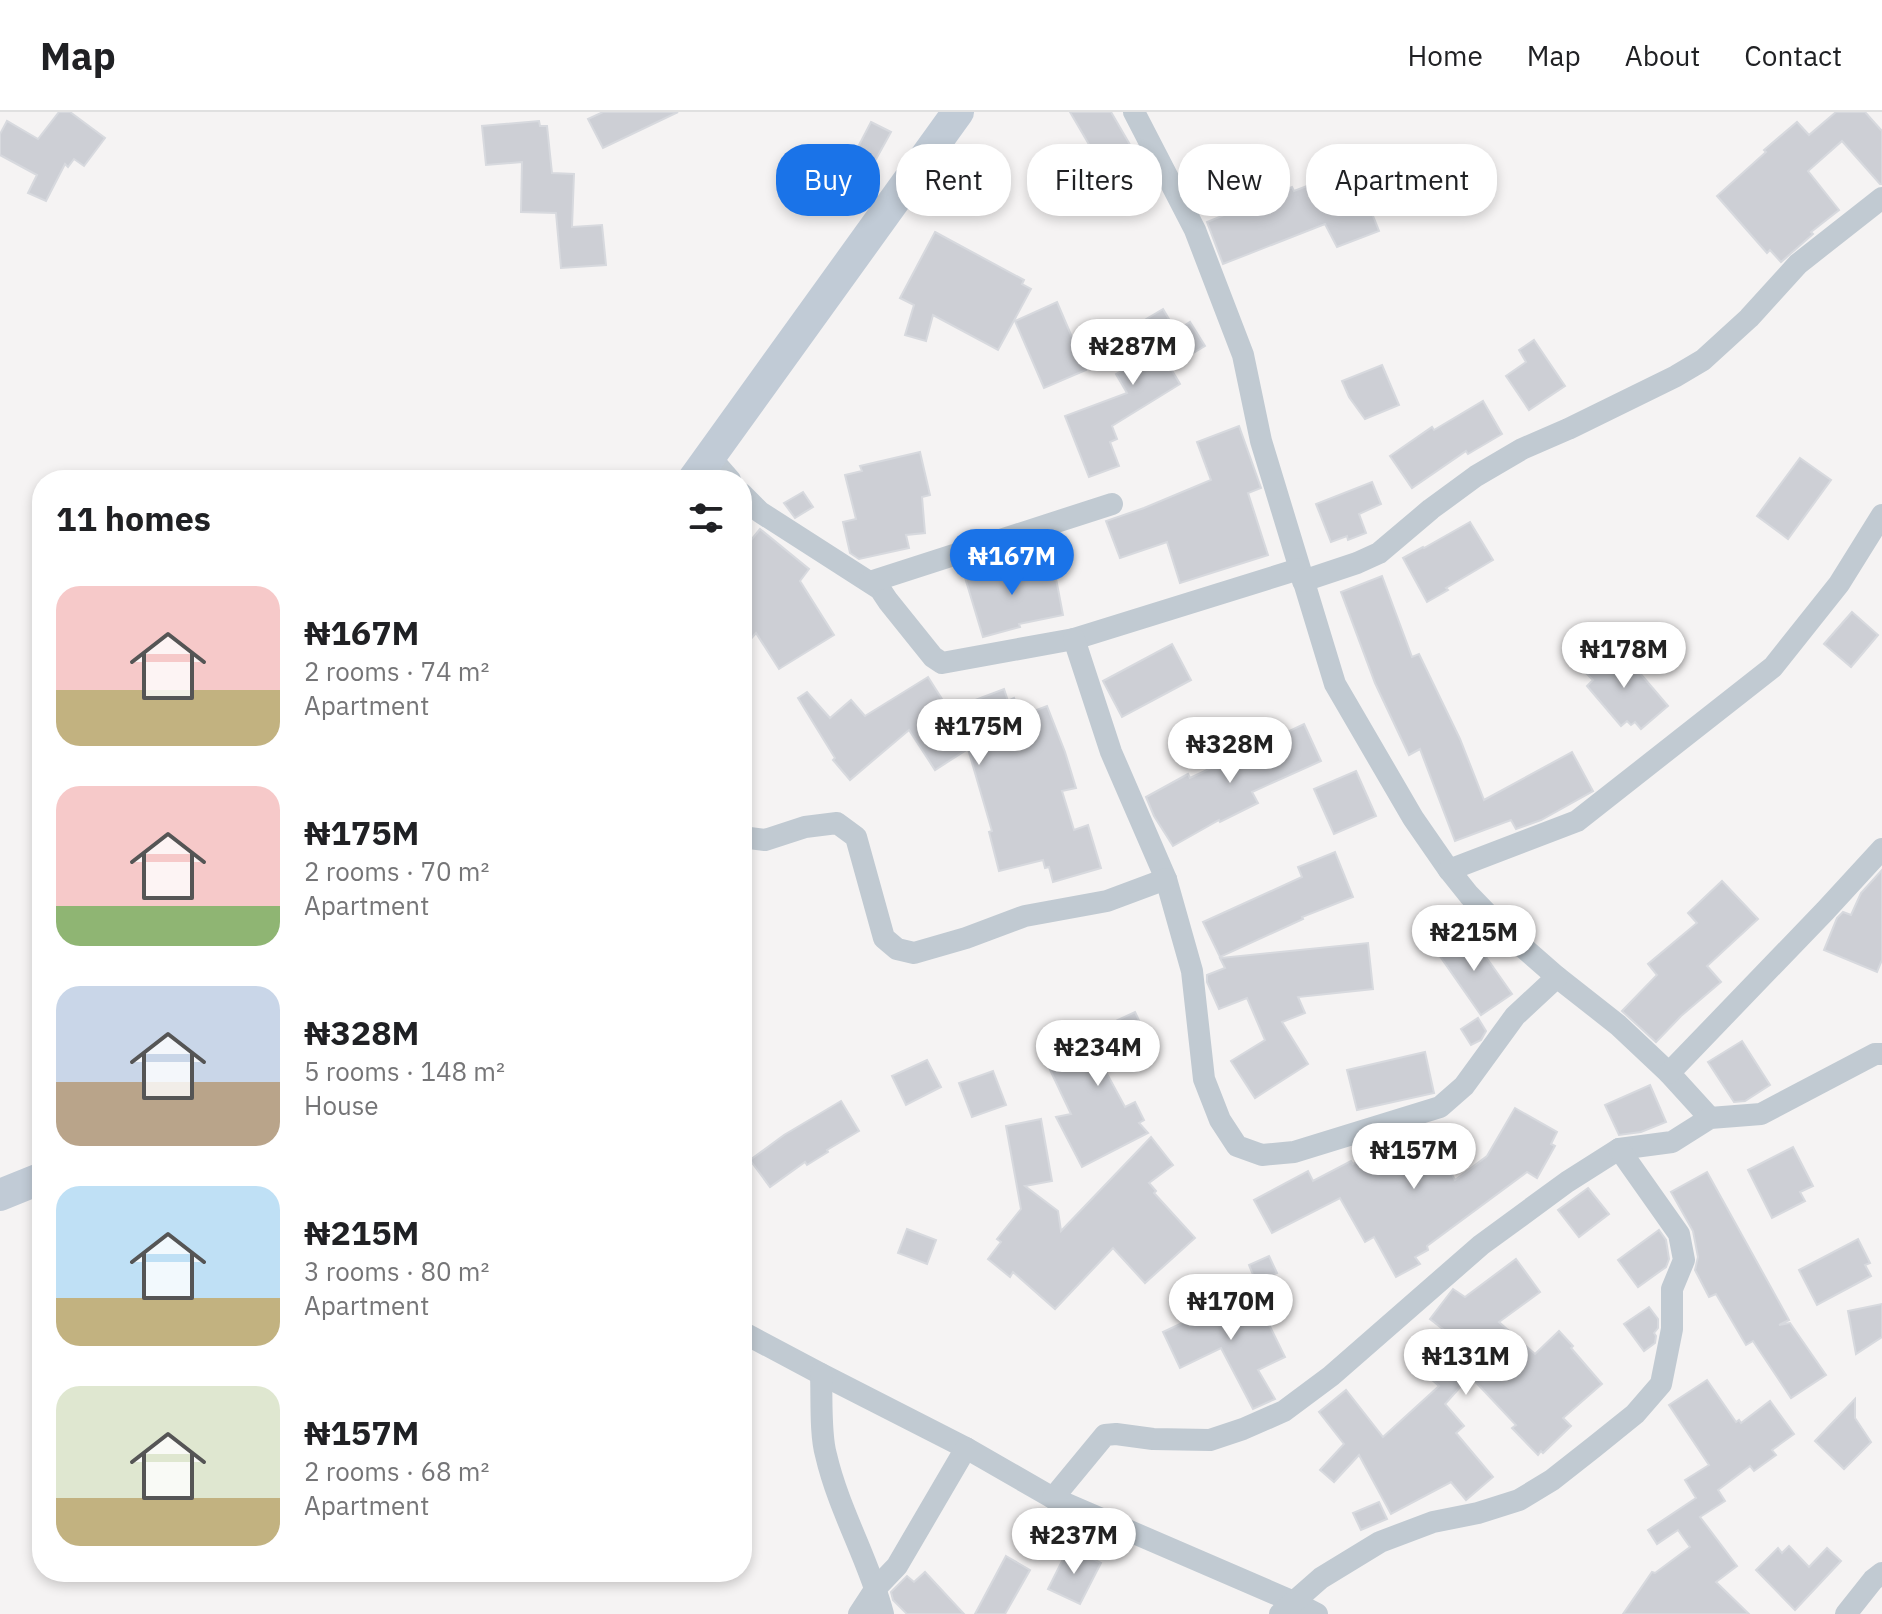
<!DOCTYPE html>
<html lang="en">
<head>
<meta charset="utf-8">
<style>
	body { margin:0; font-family:"IBM Plex Sans",sans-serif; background:#f6f6f6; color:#202124; height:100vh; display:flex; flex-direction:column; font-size:30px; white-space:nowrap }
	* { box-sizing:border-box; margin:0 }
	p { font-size:26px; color:#757577 }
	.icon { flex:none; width:44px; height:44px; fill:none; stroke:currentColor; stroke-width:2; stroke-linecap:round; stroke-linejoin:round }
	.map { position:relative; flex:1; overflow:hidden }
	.details { position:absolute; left:32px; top:358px; width:720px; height:1112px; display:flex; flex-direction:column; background:#fff; border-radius:32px; box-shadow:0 4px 12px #0003 }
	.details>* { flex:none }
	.hud { position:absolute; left:776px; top:32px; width:760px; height:72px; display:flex; gap:16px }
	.price { position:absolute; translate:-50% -68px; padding:0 18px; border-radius:28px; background:#fff; color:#222; font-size:26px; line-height:52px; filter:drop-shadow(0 2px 4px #0008) }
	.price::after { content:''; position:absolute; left:50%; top:48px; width:24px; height:18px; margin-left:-12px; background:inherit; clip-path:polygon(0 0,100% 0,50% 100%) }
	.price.on { background:#1a73e8; color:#fff }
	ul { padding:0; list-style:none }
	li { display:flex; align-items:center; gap:24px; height:200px; padding:0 24px }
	li span { display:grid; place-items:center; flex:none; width:224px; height:160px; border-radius:24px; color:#555 }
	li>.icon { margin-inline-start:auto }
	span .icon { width:96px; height:96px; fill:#fffc; stroke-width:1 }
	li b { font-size:34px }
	h2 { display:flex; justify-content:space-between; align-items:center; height:96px; padding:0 24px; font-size:34px }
	.pill { padding:0 28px; border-radius:32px; background:#fff; box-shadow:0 4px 12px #0003; font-size:28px; line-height:72px }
	.pill.on { background:#1a73e8; color:#fff }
	header { display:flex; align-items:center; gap:48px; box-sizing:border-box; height:112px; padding:0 40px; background:#fff; border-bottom:2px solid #e0e0e0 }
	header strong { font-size:38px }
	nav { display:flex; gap:44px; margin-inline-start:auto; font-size:28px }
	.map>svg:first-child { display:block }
	.building { fill:#cdcfd5; stroke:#d7d9de; stroke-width:2 }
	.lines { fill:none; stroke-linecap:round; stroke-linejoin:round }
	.minor { stroke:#c1cad2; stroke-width:22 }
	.secondary { stroke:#c1cbd6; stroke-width:32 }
</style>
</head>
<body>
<header>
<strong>Map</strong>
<nav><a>Home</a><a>Map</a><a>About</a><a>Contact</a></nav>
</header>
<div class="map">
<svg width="1882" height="1502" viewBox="0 0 1882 1502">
	<rect width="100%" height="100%" fill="#f5f3f3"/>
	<g class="building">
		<path d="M 59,0 L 70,0 L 105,26 L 84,54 L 74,47 L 68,55 L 65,52 L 46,89 L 28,81 L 37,63 L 0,43 L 0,22 L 7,9 L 38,27 Z"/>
		<path d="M 603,0 L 678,0 L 603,36 L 588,7 Z"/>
		<path d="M 1070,0 L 1111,0 L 1158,81 L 1128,99 Z"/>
		<path d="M 1836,0 L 1865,0 L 1882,19 L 1882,72 L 1880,72 L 1842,29 L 1808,59 L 1839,98 L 1811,120 L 1813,122 L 1781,150 L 1770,138 L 1767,141 L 1717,84 L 1766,40 L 1764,38 L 1797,10 L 1809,23 Z"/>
		<path d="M 539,9 L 540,14 L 547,14 L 552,61 L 574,62 L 572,115 L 602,113 L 606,153 L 561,156 L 556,101 L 521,100 L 522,50 L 486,53 L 482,14 Z"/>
		<path d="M 871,10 L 891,20 L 875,49 L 843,90 L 826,76 L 857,37 Z"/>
		<path d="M 1354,56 L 1379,119 L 1337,135 L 1325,112 L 1223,152 L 1207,110 L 1292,75 L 1294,79 Z"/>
		<path d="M 935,120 L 1024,168 L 1022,172 L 1031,177 L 998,238 L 933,203 L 926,229 L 905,223 L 914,193 L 900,186 Z"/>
		<path d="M 1057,190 L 1086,258 L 1044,276 L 1015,209 Z"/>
		<path d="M 1163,197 L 1176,219 L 1190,210 L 1205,234 L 1170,255 L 1180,272 L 1112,314 L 1117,327 L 1110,330 L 1119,354 L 1089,365 L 1065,304 L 1127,281 L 1116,262 L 1137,250 L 1121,222 Z"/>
		<path d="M 1534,228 L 1565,274 L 1529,298 L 1506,264 L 1526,250 L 1519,238 Z"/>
		<path d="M 1382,253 L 1399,293 L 1365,307 L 1349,285 L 1342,269 Z"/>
		<path d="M 1483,289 L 1502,322 L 1468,342 L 1466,339 L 1412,376 L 1390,344 L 1432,315 L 1434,318 Z"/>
		<path d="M 1239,314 L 1261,376 L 1248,381 L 1268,443 L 1180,471 L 1167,430 L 1120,446 L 1106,409 L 1144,396 L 1211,368 L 1197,330 Z"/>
		<path d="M 920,340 L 930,383 L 922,385 L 925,421 L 906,423 L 909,436 L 859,447 L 850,441 L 843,410 L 856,407 L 845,363 L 862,359 L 860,354 Z"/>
		<path d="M 1800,346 L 1831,368 L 1788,427 L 1757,404 Z"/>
		<path d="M 1372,370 L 1381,392 L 1359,402 L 1366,421 L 1348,428 L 1347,424 L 1331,430 L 1316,392 Z"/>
		<path d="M 803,380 L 813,395 L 795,406 L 784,391 Z"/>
		<path d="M 1470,410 L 1493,448 L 1446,476 L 1448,478 L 1427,490 L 1403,446 L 1423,435 L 1424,436 Z"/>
		<path d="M 760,417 L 809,457 L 800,469 L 834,523 L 779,557 L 756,521 L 742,537 L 742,439 Z"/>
		<path d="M 1000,448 L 1005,466 L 1054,456 L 1063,503 L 1019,512 L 1020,515 L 983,525 L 963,459 Z"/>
		<path d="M 1382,464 L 1412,545 L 1419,542 L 1460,627 L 1484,688 L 1572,640 L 1593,679 L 1541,708 L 1516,717 L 1511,708 L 1455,729 L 1420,637 L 1409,643 L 1375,571 L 1341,480 Z"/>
		<path d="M 1852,500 L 1878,523 L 1851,555 L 1824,532 Z"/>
		<path d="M 1172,532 L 1191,568 L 1122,605 L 1103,569 Z"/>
		<path d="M 1615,532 L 1668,594 L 1641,617 L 1635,610 L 1631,613 L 1627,609 L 1621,614 L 1587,574 L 1593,568 L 1587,562 L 1594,556 L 1590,553 Z"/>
		<path d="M 928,565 L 949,598 L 1004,577 L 1008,589 L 1014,586 L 1021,604 L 1047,594 L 1065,640 L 1076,676 L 1062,679 L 1074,718 L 1088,713 L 1101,756 L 1053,770 L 1049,755 L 1045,756 L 1043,748 L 999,759 L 989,720 L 992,719 L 968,637 L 935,658 L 909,618 L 850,668 L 833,648 L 835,646 L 798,586 L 807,580 L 830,606 L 851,588 L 865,604 Z"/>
		<path d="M 1304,612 L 1321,649 L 1252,680 L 1258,691 L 1220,710 L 1219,708 L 1173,734 L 1154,704 L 1146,685 L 1188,662 L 1190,666 Z"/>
		<path d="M 1356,659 L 1376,704 L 1334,722 L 1314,677 Z"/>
		<path d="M 1335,740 L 1353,785 L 1302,805 L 1303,807 L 1220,845 L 1203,810 L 1302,765 L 1298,755 Z"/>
		<path d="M 1882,758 L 1882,848 L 1877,860 L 1824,838 L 1837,806 L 1843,800 L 1851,803 L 1861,781 Z"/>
		<path d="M 1722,769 L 1758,807 L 1707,854 L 1721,870 L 1681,904 L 1656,930 L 1622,899 L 1657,863 L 1648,852 L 1697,811 L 1688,801 Z"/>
		<path d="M 1467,818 L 1512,882 L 1481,903 L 1437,840 Z"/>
		<path d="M 1368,831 L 1373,877 L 1298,885 L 1305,901 L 1282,910 L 1308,952 L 1255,986 L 1231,949 L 1265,928 L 1247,886 L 1219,897 L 1207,870 L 1207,863 L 1225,856 L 1220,846 Z"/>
		<path d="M 1135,900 L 1153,938 L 1106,960 L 1125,995 L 1135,990 L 1144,1008 L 1139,1011 L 1148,1021 L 1082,1055 L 1056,1005 L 1071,1002 L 1043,943 Z"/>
		<path d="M 1478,906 L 1486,919 L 1481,928 L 1471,933 L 1461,917 Z"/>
		<path d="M 1742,929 L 1770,973 L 1745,989 L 1734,990 L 1708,950 Z"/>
		<path d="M 1425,940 L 1434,981 L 1357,998 L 1347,958 Z"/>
		<path d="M 927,948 L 941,975 L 906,993 L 892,964 Z"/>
		<path d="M 993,959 L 1006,993 L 972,1005 L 959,971 Z"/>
		<path d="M 1650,973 L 1666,1010 L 1641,1020 L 1619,1023 L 1605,993 Z"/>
		<path d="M 841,989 L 859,1019 L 827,1038 L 828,1040 L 807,1053 L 805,1050 L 770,1075 L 750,1048 L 784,1023 Z"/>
		<path d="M 1515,996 L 1557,1020 L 1551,1032 L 1555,1034 L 1537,1066 L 1527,1060 L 1427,1134 L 1428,1138 L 1415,1145 L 1420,1152 L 1396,1165 L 1374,1125 L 1365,1130 L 1340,1086 L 1272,1121 L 1254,1088 L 1308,1059 L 1313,1069 L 1351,1049 L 1353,1052 L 1367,1045 L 1374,1056 L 1432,1025 L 1455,1068 L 1487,1044 Z"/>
		<path d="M 1041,1007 L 1052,1069 L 1025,1074 L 1058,1099 L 1061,1119 L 1151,1025 L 1173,1053 L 1149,1071 L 1156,1079 L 1154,1081 L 1195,1126 L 1145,1171 L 1113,1136 L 1055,1197 L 1013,1160 L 1010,1165 L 988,1147 L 1001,1130 L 997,1127 L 1021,1097 L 1006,1014 Z"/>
		<path d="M 1793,1035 L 1813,1074 L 1800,1080 L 1805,1089 L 1772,1106 L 1748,1058 Z"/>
		<path d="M 1707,1060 L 1789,1208 L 1779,1213 L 1790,1211 L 1826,1263 L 1791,1286 L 1753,1229 L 1746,1233 L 1716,1182 L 1709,1185 L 1695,1158 L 1698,1145 L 1693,1119 L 1671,1080 Z"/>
		<path d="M 1588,1076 L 1609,1102 L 1579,1125 L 1558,1098 Z"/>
		<path d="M 907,1117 L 936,1128 L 927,1152 L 898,1141 Z"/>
		<path d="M 1659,1118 L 1666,1128 L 1669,1147 L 1666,1155 L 1638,1175 L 1618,1148 Z"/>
		<path d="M 1858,1127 L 1870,1151 L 1865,1153 L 1871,1164 L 1817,1193 L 1799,1158 Z"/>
		<path d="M 1269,1144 L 1277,1161 L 1256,1170 L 1249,1153 Z"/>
		<path d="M 1516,1147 L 1540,1180 L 1499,1210 L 1535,1242 L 1559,1219 L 1573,1234 L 1571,1236 L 1602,1272 L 1563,1306 L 1571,1314 L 1543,1341 L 1541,1339 L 1538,1343 L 1512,1316 L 1516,1313 L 1470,1264 L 1445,1292 L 1464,1314 L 1456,1321 L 1493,1365 L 1466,1388 L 1451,1370 L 1391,1402 L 1359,1343 L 1334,1370 L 1320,1358 L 1344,1332 L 1319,1300 L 1346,1278 L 1383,1325 L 1439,1274 L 1414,1252 L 1444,1218 L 1430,1207 L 1453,1177 L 1465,1185 Z"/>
		<path d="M 1251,1176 L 1285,1245 L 1258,1258 L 1275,1287 L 1253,1297 L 1221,1236 L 1180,1256 L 1163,1220 L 1210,1198 L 1209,1196 Z"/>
		<path d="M 1882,1192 L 1882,1225 L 1856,1242 L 1848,1199 Z"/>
		<path d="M 1649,1195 L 1658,1207 L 1658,1216 L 1654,1221 L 1656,1224 L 1655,1231 L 1644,1239 L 1624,1212 Z"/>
		<path d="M 1707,1268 L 1736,1310 L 1739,1308 L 1741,1311 L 1770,1289 L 1794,1322 L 1772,1338 L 1776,1343 L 1754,1359 L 1750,1354 L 1718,1378 L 1725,1389 L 1700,1405 L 1737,1454 L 1716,1470 L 1749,1502 L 1623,1502 L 1652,1460 L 1655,1461 L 1690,1435 L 1678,1418 L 1657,1432 L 1648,1418 L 1696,1386 L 1685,1368 L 1709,1353 L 1669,1293 Z"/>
		<path d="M 1855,1287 L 1855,1306 L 1871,1330 L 1844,1357 L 1815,1329 Z"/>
		<path d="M 1379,1390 L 1387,1407 L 1361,1418 L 1353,1401 Z"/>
		<path d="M 1789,1434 L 1809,1455 L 1827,1436 L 1841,1449 L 1795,1498 L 1756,1458 L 1778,1436 L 1782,1441 Z"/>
		<path d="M 1069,1435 L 1101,1451 L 1080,1492 L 1048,1477 Z"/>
		<path d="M 1006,1444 L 1030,1458 L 1005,1502 L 975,1502 Z"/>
		<path d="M 925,1460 L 964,1502 L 907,1502 L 893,1488 L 891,1480 L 907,1464 L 914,1470 Z"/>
	</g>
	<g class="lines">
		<g class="minor">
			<path d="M 1134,0 L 1195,118 L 1243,243 L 1261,329 L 1335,572 L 1413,706 L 1449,758 L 1469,783 L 1500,815 L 1557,865 L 1618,913 L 1669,961 L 1710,1006"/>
			<path d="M 710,345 L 730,368"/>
			<path d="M 742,382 L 760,400 L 880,477 L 888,489 L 933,545 L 942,551 L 1074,527 L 1299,457"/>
			<path d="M 1303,469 L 1357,451 L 1379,441 L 1431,397 L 1476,364 L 1522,337 L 1568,317 L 1676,264 L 1703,248 L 1749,206 L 1798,152 L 1882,86"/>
			<path d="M 870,470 L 1112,392"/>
			<path d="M 1074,527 L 1111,640 L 1166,767 L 1192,859 L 1204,967 L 1220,1008 L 1237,1034 L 1262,1043 L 1294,1040 L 1440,995 L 1464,974 L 1515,904 L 1557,865"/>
			<path d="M 742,725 L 765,728 L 805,715 L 837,711 L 856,725 L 884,826 L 897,837 L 914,841 L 966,826 L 1025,804 L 1107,789 L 1166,767"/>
			<path d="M 1449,758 L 1577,709 L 1773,555 L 1839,472 L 1882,403"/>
			<path d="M 1669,961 L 1825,799 L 1882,737"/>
			<path d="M 742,1220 L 821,1262 L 966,1336 L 1053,1386 L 1294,1490 L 1317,1502"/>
			<path d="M 821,1262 C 822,1286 820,1322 826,1343 C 839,1399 869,1448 883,1502"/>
			<path d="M 1053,1386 L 1105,1323 L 1116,1322 L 1153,1327 L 1210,1328 L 1243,1317 L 1284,1299 L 1331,1264 L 1481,1133 L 1567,1070 L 1619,1037 L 1672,1030 L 1710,1006 L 1761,1002 L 1875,942 L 1882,942"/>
			<path d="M 859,1502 L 876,1476 L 897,1454 L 966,1336"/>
			<path d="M 1280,1502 L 1321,1466 L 1380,1430 L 1433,1410 L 1478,1401 L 1519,1388 L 1552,1368 L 1594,1335 L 1635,1302 L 1661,1272 L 1672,1217 L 1672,1177 L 1684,1148 L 1679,1122 L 1619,1037"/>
			<path d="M 1846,1502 L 1873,1468 L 1882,1461"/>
		</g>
		<g class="secondary">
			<path d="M 693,368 L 958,0"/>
			<path d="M 0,1083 L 42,1066"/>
		</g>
	</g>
</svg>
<b class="price" style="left:1133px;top:275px">₦287M</b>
<b class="price on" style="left:1012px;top:485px">₦167M</b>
<b class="price" style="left:1624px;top:578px">₦178M</b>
<b class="price" style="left:979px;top:655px">₦175M</b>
<b class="price" style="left:1230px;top:673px">₦328M</b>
<b class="price" style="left:1474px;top:861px">₦215M</b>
<b class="price" style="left:1098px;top:976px">₦234M</b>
<b class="price" style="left:1414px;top:1079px">₦157M</b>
<b class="price" style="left:1231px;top:1230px">₦170M</b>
<b class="price" style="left:1466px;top:1285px">₦131M</b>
<b class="price" style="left:1074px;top:1464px">₦237M</b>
<div class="hud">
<a class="pill on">Buy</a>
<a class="pill">Rent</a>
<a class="pill">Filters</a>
<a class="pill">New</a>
<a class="pill">Apartment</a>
</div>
<section class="details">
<h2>11 homes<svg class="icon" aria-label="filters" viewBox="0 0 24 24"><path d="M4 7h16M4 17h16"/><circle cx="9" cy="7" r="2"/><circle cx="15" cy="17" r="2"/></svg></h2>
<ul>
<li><span style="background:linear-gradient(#f6c9c9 65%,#c2b280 0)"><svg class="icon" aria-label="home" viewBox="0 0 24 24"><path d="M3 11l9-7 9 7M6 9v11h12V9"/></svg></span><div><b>₦167M</b><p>2 rooms · 74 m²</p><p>Apartment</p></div></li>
<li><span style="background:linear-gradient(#f6c9c9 75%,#8fb573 0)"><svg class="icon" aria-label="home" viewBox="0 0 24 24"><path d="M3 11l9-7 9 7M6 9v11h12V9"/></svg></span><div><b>₦175M</b><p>2 rooms · 70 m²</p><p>Apartment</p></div></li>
<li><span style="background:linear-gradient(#c9d6e8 60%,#b9a48a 0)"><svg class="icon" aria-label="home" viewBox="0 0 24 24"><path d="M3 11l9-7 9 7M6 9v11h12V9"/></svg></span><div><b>₦328M</b><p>5 rooms · 148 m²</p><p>House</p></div></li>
<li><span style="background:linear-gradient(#bfe0f5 70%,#c2b280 0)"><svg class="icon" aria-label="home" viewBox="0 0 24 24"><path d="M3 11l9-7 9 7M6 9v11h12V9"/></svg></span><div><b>₦215M</b><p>3 rooms · 80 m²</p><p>Apartment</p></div></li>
<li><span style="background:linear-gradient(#dfe7d0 70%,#c2b280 0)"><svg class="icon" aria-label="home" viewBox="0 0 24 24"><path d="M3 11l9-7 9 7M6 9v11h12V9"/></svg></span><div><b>₦157M</b><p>2 rooms · 68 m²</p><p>Apartment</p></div></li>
</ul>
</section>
</div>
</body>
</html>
